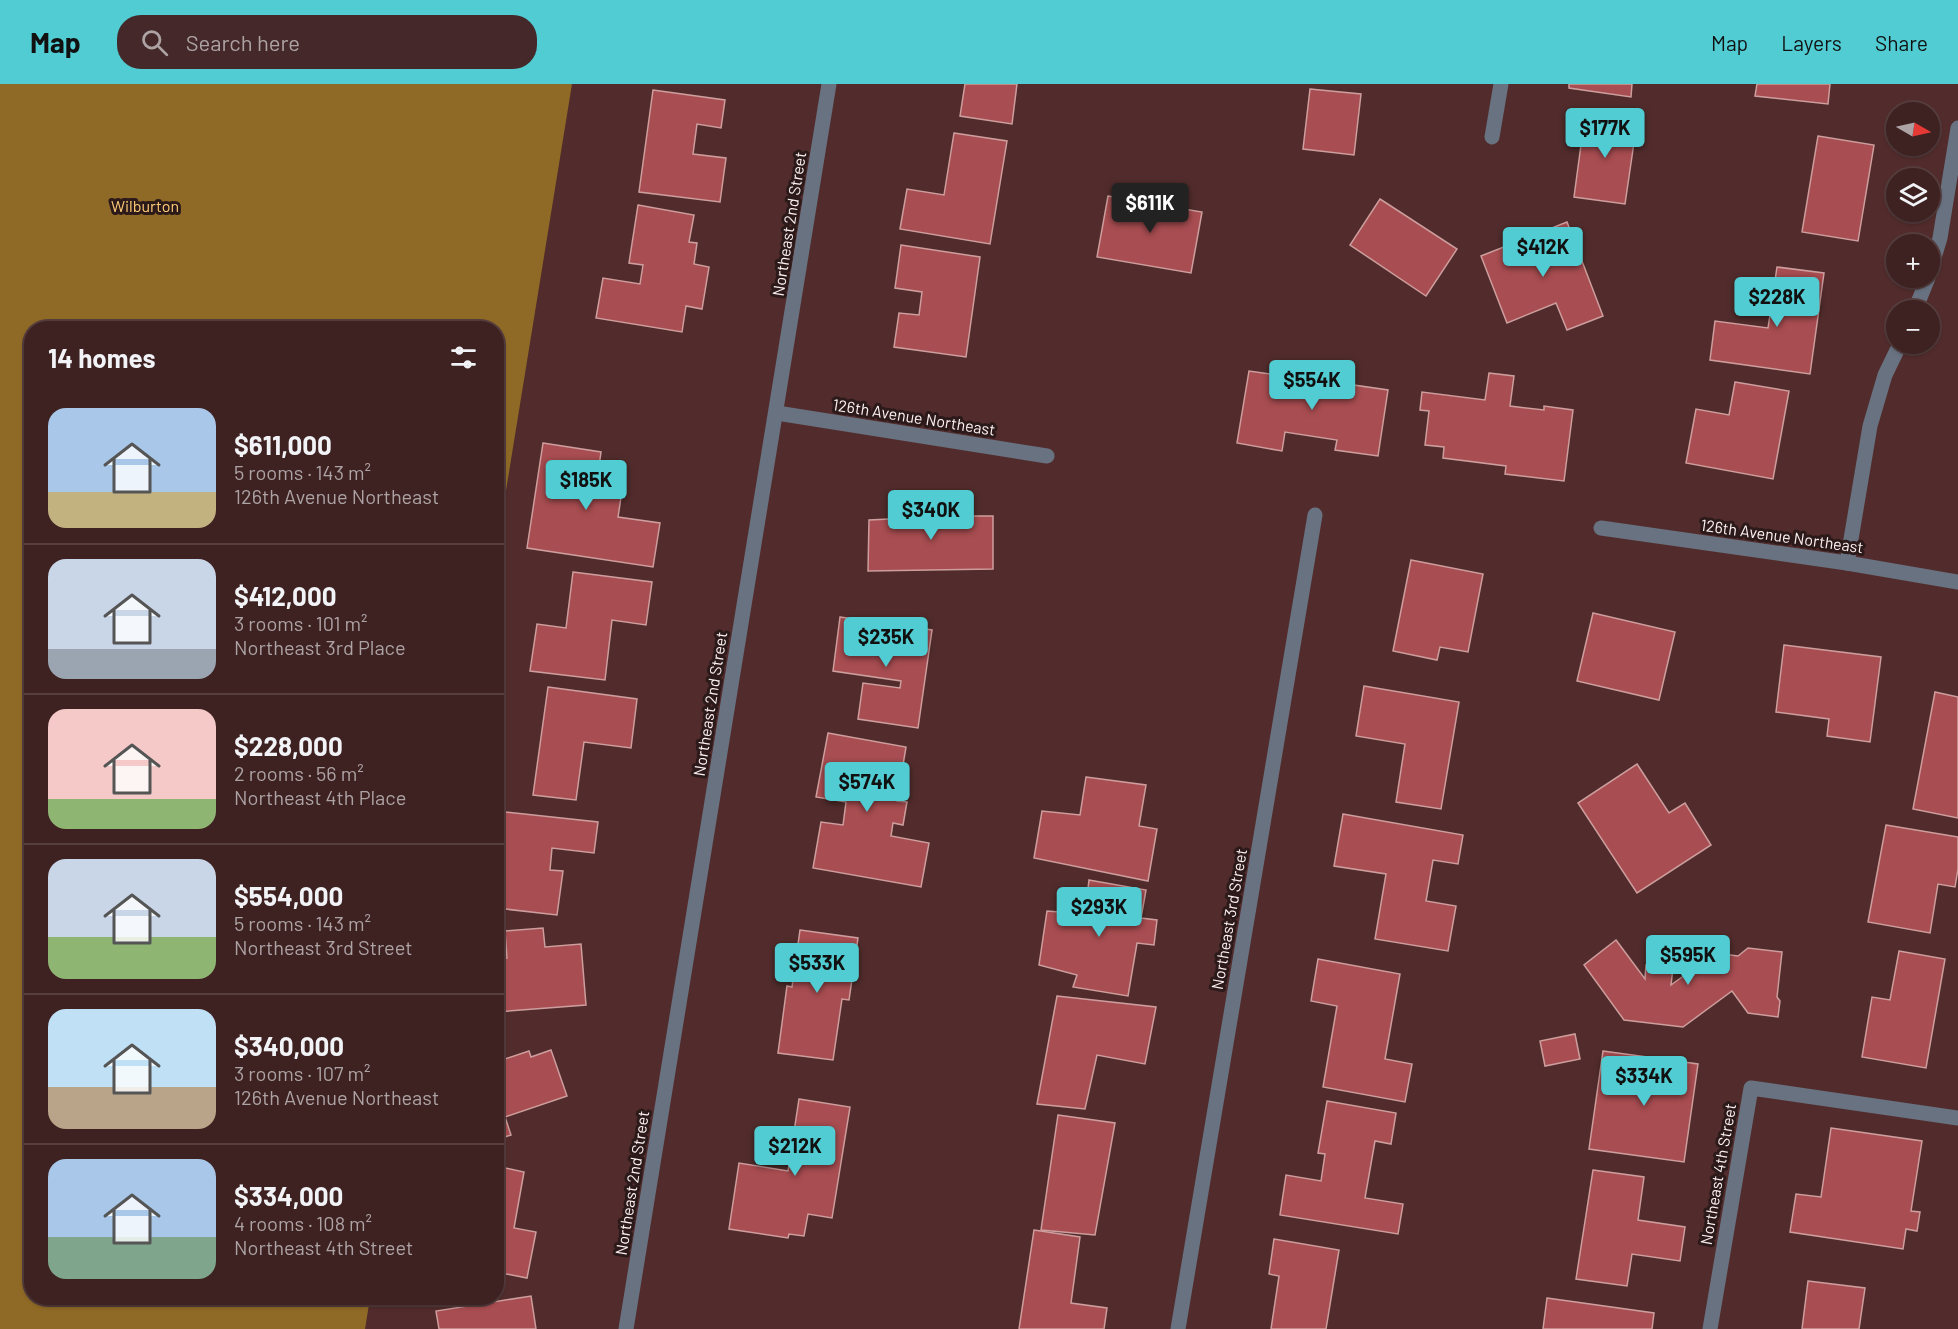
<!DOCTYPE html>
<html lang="en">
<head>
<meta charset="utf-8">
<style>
	body { margin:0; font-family:Barlow,sans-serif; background:#45292a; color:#f1f3f6; height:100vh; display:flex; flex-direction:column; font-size:22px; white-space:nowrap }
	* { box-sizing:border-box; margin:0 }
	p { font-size:20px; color:#ada3a5 }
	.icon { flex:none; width:33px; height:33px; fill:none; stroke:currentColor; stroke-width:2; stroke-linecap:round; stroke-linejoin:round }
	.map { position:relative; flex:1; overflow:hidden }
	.panel { position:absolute; left:24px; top:237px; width:480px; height:984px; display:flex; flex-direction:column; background:#3e2121; border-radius:24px; box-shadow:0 2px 4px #0004,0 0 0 2px #573e3f }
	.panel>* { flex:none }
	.needle { width:39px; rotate:99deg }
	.controls { position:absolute; left:1886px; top:18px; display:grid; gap:12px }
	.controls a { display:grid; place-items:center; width:54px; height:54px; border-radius:50%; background:#3e2121; box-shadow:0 2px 4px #0004,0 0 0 2px #573e3f; font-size:30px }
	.price { position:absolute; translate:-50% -51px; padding:0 14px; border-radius:6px; background:#51ccd2; color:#111; font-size:20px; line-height:39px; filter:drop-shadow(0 2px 3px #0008) }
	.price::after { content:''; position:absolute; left:50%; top:36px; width:18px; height:14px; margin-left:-9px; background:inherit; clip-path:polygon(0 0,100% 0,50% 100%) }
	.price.current { background:#222; color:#fff }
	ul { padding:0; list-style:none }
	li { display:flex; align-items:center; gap:18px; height:150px; padding:0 24px }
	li+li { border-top:2px solid #573e3f }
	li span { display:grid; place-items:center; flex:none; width:168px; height:120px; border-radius:18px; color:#555 }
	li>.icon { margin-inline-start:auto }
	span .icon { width:72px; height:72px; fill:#fffc; stroke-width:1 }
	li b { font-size:26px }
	h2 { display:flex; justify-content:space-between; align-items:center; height:72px; padding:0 24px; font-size:26px }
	header { display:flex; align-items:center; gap:36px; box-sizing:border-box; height:84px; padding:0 30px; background:#51ccd2; color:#111 }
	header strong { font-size:28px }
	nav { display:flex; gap:33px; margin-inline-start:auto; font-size:21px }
	.search { width:420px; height:54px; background:#45292a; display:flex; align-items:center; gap:15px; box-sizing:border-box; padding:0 21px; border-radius:24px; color:#ada3a5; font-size:22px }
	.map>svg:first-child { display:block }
	.forest { fill:#8f6a26 }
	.building { fill:#a84d51; stroke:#cd9e9d; stroke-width:1.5 }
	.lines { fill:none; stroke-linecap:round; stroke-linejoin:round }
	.minor { stroke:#687280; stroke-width:15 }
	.labels { text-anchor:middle; stroke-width:6; stroke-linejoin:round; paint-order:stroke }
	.park-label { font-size:16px; fill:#fecc75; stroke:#2c1a1a }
	.street-label { font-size:16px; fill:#fcf2f1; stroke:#2c1a1a }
</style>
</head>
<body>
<header>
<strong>Map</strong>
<div class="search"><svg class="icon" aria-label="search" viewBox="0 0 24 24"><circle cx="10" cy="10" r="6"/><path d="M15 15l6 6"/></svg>Search here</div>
<nav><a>Map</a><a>Layers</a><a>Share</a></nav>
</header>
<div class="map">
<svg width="1958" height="1245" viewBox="0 0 1958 1245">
	<rect width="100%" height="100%" fill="#522c2c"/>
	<path class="forest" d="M 0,0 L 572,0 L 497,462 L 496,244 L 32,244 L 32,1214 L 370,1214 L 365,1245 L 0,1245 Z"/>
	<g class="building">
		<path d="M 965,0 L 1017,0 L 1012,40 L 960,32 Z"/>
		<path d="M 1569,0 L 1632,0 L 1631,13 L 1569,4 Z"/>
		<path d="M 1757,0 L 1830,0 L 1828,20 L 1755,12 Z"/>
		<path d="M 1310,5 L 1361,10 L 1354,71 L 1303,65 Z"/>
		<path d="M 653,6 L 725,16 L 721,44 L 697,40 L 693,70 L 726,74 L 720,118 L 639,108 Z"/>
		<path d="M 1585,31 L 1637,38 L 1625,120 L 1574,113 Z"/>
		<path d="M 954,49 L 1007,57 L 990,160 L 900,145 L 907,105 L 944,111 Z"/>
		<path d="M 1818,52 L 1874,61 L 1858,157 L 1802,148 Z"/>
		<path d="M 1108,112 L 1202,128 L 1191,189 L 1097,173 Z"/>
		<path d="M 1380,115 L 1457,165 L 1426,212 L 1350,161 Z"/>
		<path d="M 638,121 L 694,131 L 689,158 L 697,159 L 694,180 L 709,183 L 702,225 L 686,222 L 682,248 L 596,234 L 603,194 L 640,200 L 643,181 L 629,179 Z"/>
		<path d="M 1567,138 L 1603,232 L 1567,246 L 1556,219 L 1507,239 L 1481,172 Z"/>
		<path d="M 901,161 L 980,173 L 966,273 L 894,263 L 899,229 L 919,231 L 922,208 L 895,204 Z"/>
		<path d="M 1777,183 L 1824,189 L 1810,290 L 1710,276 L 1715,237 L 1768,244 Z"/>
		<path d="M 1300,281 L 1341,288 L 1340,299 L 1388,306 L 1378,372 L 1335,366 L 1337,356 L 1285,348 L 1282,367 L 1237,359 L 1249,287 L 1298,294 Z"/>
		<path d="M 1489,289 L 1514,292 L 1510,322 L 1544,326 L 1544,322 L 1573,326 L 1564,397 L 1505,390 L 1506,382 L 1443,374 L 1444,363 L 1425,361 L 1429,327 L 1420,326 L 1422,308 L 1485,316 Z"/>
		<path d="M 1735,298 L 1789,307 L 1773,395 L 1686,379 L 1696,325 L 1729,331 Z"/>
		<path d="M 543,359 L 601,368 L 598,390 L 624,394 L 618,433 L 660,439 L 653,483 L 527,464 Z"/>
		<path d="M 952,419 L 951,432 L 993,432 L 993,485 L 868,487 L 869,436 L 910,434 L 912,420 Z"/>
		<path d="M 1411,476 L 1483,490 L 1468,568 L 1440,563 L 1437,576 L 1393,567 Z"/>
		<path d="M 573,488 L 652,498 L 646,541 L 612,536 L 605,596 L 530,587 L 537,540 L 566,544 Z"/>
		<path d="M 1593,529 L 1675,548 L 1659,616 L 1577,597 Z"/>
		<path d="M 840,533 L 932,546 L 918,644 L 858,635 L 863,599 L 900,604 L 901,597 L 833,587 Z"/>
		<path d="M 1784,561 L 1881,573 L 1870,658 L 1827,652 L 1829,635 L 1776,628 Z"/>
		<path d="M 1364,602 L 1459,618 L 1441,725 L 1396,718 L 1405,660 L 1356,652 Z"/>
		<path d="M 548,603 L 637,615 L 631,664 L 584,658 L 576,716 L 533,711 Z"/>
		<path d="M 1935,608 L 1958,613 L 1958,734 L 1913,725 Z"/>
		<path d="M 828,649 L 906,663 L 897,717 L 907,718 L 903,741 L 893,739 L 891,752 L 929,759 L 921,803 L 813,784 L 821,738 L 843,741 L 846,718 L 816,713 Z"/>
		<path d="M 1637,680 L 1669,729 L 1685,719 L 1711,761 L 1637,809 L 1578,719 Z"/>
		<path d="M 1086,693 L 1146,701 L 1139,742 L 1157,745 L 1148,797 L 1034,774 L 1042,727 L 1080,731 Z"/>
		<path d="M 496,727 L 598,738 L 594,769 L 552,764 L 550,786 L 563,787 L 557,831 L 496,824 Z"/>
		<path d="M 1343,730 L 1463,751 L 1458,780 L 1433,776 L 1426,817 L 1456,822 L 1448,867 L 1375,855 L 1386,790 L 1334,782 Z"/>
		<path d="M 1886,741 L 1958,753 L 1958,785 L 1955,803 L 1938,800 L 1930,849 L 1868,838 Z"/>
		<path d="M 1089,796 L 1146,806 L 1141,834 L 1157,836 L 1154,861 L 1137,859 L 1128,912 L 1073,903 L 1077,891 L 1039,881 L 1047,827 L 1085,830 Z"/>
		<path d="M 543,844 L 545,863 L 581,860 L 586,921 L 496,928 L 496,875 L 507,874 L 505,847 Z"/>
		<path d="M 800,846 L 858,854 L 849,916 L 842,915 L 833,976 L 778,969 L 787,902 L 792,903 Z"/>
		<path d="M 1616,856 L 1645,895 L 1646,881 L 1673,884 L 1671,901 L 1715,869 L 1738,872 L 1748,864 L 1782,868 L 1777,913 L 1780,917 L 1778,933 L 1748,929 L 1732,907 L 1683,943 L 1624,936 L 1584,881 Z"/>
		<path d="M 1899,867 L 1945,875 L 1926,984 L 1862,973 L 1872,913 L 1890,916 Z"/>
		<path d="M 1318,875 L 1400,890 L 1385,975 L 1412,980 L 1405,1018 L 1323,1003 L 1337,922 L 1311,917 Z"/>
		<path d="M 1057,912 L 1156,923 L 1145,980 L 1097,971 L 1085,1025 L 1037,1020 Z"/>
		<path d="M 1575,950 L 1580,975 L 1545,982 L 1540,957 Z"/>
		<path d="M 551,966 L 567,1012 L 505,1033 L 511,1051 L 496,1056 L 496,978 L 529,967 L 531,973 Z"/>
		<path d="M 1603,967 L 1698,980 L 1684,1078 L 1589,1065 Z"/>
		<path d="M 799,1015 L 850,1023 L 832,1134 L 808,1130 L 804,1152 L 789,1150 L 788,1154 L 729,1145 L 739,1079 L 788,1087 Z"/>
		<path d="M 1327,1017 L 1396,1029 L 1391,1060 L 1375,1057 L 1365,1114 L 1403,1120 L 1398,1150 L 1280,1131 L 1286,1091 L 1321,1097 L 1325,1070 L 1318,1069 Z"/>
		<path d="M 1058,1031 L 1115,1039 L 1095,1151 L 1041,1146 Z"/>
		<path d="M 1831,1044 L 1922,1057 L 1911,1127 L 1920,1128 L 1917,1147 L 1906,1145 L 1903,1165 L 1790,1148 L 1796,1110 L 1821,1113 Z"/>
		<path d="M 496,1082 L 524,1088 L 514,1144 L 536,1148 L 527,1194 L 496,1188 Z"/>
		<path d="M 1593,1086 L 1644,1093 L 1638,1136 L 1685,1143 L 1680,1177 L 1632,1170 L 1627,1202 L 1576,1195 Z"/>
		<path d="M 1034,1146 L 1080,1153 L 1071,1219 L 1107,1224 L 1104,1245 L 1019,1245 Z"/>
		<path d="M 1274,1155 L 1339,1166 L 1326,1245 L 1271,1245 L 1279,1192 L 1269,1190 Z"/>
		<path d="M 1808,1197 L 1865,1204 L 1859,1245 L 1802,1245 Z"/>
		<path d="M 531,1212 L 536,1245 L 439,1245 L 436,1227 Z"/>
		<path d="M 1547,1214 L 1654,1229 L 1652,1245 L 1543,1245 Z"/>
	</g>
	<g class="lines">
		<g class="minor">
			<path d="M 1492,53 L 1501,0"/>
			<path d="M 1929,190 L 1940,154 L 1958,44"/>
			<path d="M 1915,226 L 1928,194"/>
			<path d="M 777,329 L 1047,372"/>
			<path d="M 1601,444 L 1847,479 L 1958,498"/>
			<path d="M 1847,479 L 1870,342 L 1885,291 L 1900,260"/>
			<path d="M 626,1245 L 829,0"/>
			<path d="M 1178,1245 L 1315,431"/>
			<path d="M 1710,1245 L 1751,1004 L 1958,1034"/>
		</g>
	</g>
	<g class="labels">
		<g class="park-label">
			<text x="145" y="128">Wilburton</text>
		</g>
		<g class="street-label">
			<text transform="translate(789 140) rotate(-81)" y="6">Northeast 2nd Street</text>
			<text transform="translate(914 333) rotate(9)" y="6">126th Avenue Northeast</text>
			<text transform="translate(1782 452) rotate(8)" y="6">126th Avenue Northeast</text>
			<text transform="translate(710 620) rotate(-81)" y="6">Northeast 2nd Street</text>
			<text transform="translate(1229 835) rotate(-80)" y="6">Northeast 3rd Street</text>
			<text transform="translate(1718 1090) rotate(-80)" y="6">Northeast 4th Street</text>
			<text transform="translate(632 1099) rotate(-81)" y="6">Northeast 2nd Street</text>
		</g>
	</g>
</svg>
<div class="controls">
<a><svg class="needle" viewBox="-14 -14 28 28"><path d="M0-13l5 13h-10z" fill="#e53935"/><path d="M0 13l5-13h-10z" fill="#ada3a5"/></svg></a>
<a><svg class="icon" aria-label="layers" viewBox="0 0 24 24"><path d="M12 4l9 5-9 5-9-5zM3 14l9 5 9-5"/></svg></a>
<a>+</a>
<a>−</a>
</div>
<b class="price" style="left:1605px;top:75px">$177K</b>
<b class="price current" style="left:1150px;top:150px">$611K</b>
<b class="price" style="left:1543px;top:194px">$412K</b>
<b class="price" style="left:1777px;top:244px">$228K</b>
<b class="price" style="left:1312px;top:327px">$554K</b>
<b class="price" style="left:586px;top:427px">$185K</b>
<b class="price" style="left:931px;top:457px">$340K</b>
<b class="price" style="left:886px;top:584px">$235K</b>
<b class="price" style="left:867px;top:729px">$574K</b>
<b class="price" style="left:1099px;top:854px">$293K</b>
<b class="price" style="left:1688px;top:902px">$595K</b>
<b class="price" style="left:817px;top:910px">$533K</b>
<b class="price" style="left:1644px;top:1023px">$334K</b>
<b class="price" style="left:795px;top:1093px">$212K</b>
<section class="panel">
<h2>14 homes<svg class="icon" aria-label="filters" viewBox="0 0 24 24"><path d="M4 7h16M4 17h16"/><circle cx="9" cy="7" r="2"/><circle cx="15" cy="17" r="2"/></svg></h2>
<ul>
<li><span style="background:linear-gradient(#a9c7e8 70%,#c2b280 0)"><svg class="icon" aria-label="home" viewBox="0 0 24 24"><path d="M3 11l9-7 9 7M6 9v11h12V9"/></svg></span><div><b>$611,000</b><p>5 rooms · 143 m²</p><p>126th Avenue Northeast</p></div></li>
<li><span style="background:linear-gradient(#c9d6e8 75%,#9aa5b1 0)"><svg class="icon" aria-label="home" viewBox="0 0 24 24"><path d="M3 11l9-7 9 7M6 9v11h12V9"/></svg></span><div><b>$412,000</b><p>3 rooms · 101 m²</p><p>Northeast 3rd Place</p></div></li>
<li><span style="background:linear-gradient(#f6c9c9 75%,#8fb573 0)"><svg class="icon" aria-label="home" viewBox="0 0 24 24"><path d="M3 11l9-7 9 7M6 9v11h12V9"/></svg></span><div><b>$228,000</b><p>2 rooms · 56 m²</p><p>Northeast 4th Place</p></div></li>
<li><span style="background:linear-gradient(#c9d6e8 65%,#8fb573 0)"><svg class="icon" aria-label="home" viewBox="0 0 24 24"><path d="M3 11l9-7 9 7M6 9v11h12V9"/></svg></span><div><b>$554,000</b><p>5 rooms · 143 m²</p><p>Northeast 3rd Street</p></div></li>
<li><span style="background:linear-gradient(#bfe0f5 65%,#b9a48a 0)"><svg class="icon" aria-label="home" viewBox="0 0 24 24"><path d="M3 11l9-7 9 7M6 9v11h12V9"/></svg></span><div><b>$340,000</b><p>3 rooms · 107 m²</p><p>126th Avenue Northeast</p></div></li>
<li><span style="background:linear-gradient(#a9c7e8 65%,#7fa58c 0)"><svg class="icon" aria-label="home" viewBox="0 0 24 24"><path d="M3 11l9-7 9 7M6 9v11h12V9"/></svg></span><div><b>$334,000</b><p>4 rooms · 108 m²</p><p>Northeast 4th Street</p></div></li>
</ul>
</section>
</div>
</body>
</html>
